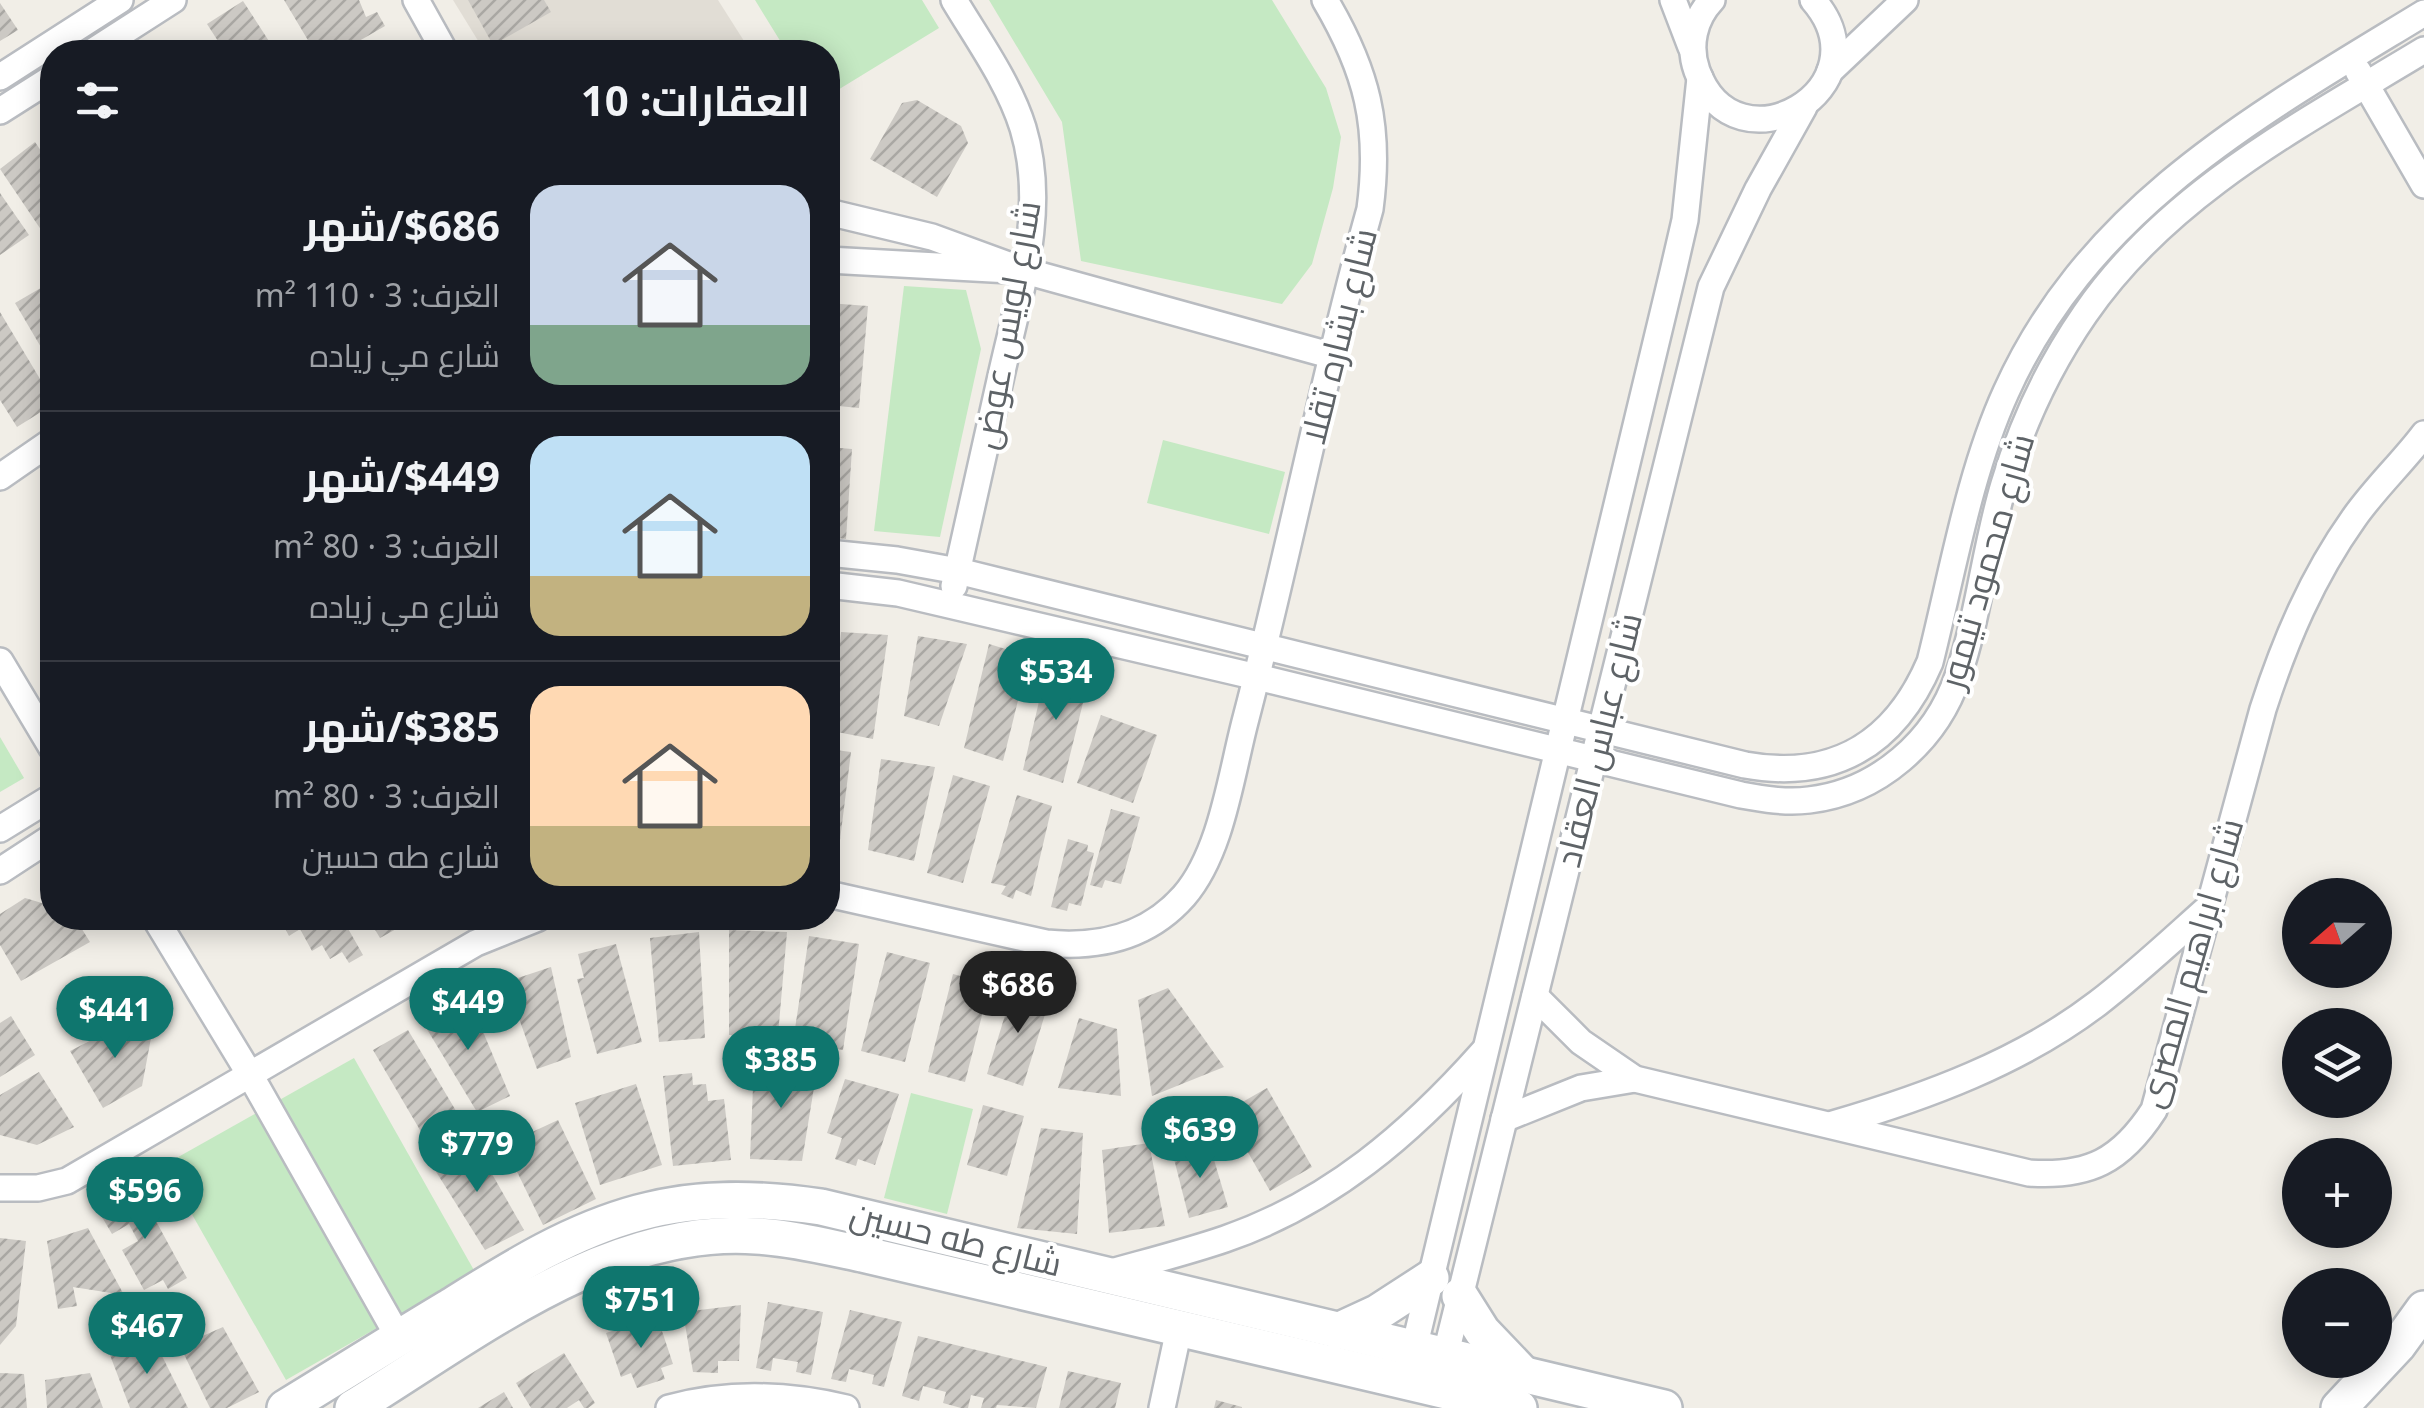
<!DOCTYPE html>
<html lang="ar">
<head>
<meta charset="utf-8">
<style>
	body { margin:0; font-family:"Noto Sans",Cairo,sans-serif; background:#242831; color:#f1f3f6; direction:rtl; height:100vh; display:flex; flex-direction:column; font-size:38px; white-space:nowrap }
	* { box-sizing:border-box; margin:0 }
	p { font-size:32px; color:#9ea1a6 }
	.icon { flex:none; width:55px; height:55px; fill:none; stroke:currentColor; stroke-width:2; stroke-linecap:round; stroke-linejoin:round }
	.map { position:relative; flex:1; overflow:hidden; direction:ltr }
	.panel { position:absolute; left:40px; top:40px; width:800px; height:890px; display:flex; flex-direction:column; background:#171b24; border-radius:40px; box-shadow:0 5px 25px #0003; direction:rtl }
	.panel>* { flex:none }
	.needle { width:65px; rotate:250deg }
	.fabs { position:absolute; left:2282px; top:878px; display:grid; gap:20px }
	.fabs a { display:grid; place-items:center; width:110px; height:110px; border-radius:50%; background:#171b24; box-shadow:0 5px 25px #0003; font-size:50px }
	.price { position:absolute; translate:-50% -85px; padding:0 22px; border-radius:35px; background:#0f766e; color:#fff; font-size:32px; line-height:65px; filter:drop-shadow(0 2px 5px #0008) }
	.price::after { content:''; position:absolute; left:50%; top:60px; width:30px; height:22px; margin-left:-15px; background:inherit; clip-path:polygon(0 0,100% 0,50% 100%) }
	.price.current { background:#222; color:#fff }
	ul { padding:0; list-style:none }
	li { display:flex; align-items:center; gap:30px; height:250px; padding:0 30px }
	li+li { border-top:2px solid #363941 }
	li span { display:grid; place-items:center; flex:none; width:280px; height:200px; border-radius:30px; color:#555 }
	li>.icon { margin-inline-start:auto }
	span .icon { width:120px; height:120px; fill:#fffc; stroke-width:1 }
	li b { font-size:42px }
	h2 { display:flex; justify-content:space-between; align-items:center; height:120px; padding:0 30px; font-size:42px }
	.map>svg:first-child { display:block }
	.education { fill:#e1ddd5 }
	.grass { fill:#c5e9c3 }
	.building { fill:url(#building-hatch) }
	.lines { fill:none; stroke-linecap:round; stroke-linejoin:round }
	.street-casing { stroke:#b9bcc1; stroke-width:30 }
	.secondary-casing { stroke:#b8bcc1; stroke-width:40 }
	.street { stroke:#fff; stroke-width:25 }
	.secondary { stroke:#fff; stroke-width:35 }
	.labels { text-anchor:middle; stroke-width:8; stroke-linejoin:round; paint-order:stroke }
	.street-label { font-size:35px; fill:#5e6367; stroke:#fff }
</style>
</head>
<body>
<div class="map">
<svg width="2424" height="1408" viewBox="0 0 2424 1408">
	<defs>
		<pattern id="building-hatch" width="6" height="6" patternUnits="userSpaceOnUse" patternTransform="scale(2.5)"><rect width="6" height="6" fill="#ccc9c4"/><path d="M-1 1l2-2M0 6l6-6M5 7l2-2" fill="none" stroke="#a9a7a3"/></pattern>
	</defs>
	<rect width="100%" height="100%" fill="#f1eee7"/>
	<path class="education" d="M 453,0 L 718,0 L 751,52 L 485,52 Z"/>
	<g class="grass">
		<path d="M 755,0 L 922,0 L 939,28 L 828,96 L 828,52 L 787,52 Z"/>
		<path d="M 989,0 L 1272,0 L 1326,88 L 1341,137 L 1333,188 L 1312,264 L 1282,304 L 1081,261 L 1062,122 Z"/>
		<path d="M 904,286 L 966,290 L 981,349 L 940,537 L 874,531 Z"/>
		<path d="M 1163,440 L 1285,472 L 1269,534 L 1147,503 Z"/>
		<path d="M 0,737 L 24,778 L 0,792 Z"/>
		<path d="M 354,1058 L 475,1272 L 286,1380 L 164,1165 Z"/>
		<path d="M 911,1093 L 973,1109 L 947,1214 L 884,1198 Z"/>
	</g>
	<g class="building">
		<path d="M 284,0 L 359,0 L 366,17 L 377,12 L 385,26 L 340,52 L 315,52 Z"/>
		<path d="M 468,0 L 544,0 L 551,12 L 493,45 Z"/>
		<path d="M 243,1 L 276,52 L 225,52 L 207,24 Z"/>
		<path d="M 0,3 L 18,30 L 0,41 Z"/>
		<path d="M 917,100 L 961,126 L 968,143 L 937,197 L 870,159 L 902,103 Z"/>
		<path d="M 35,142 L 52,167 L 52,246 L 0,169 Z"/>
		<path d="M 0,193 L 29,235 L 0,255 Z"/>
		<path d="M 51,282 L 52,284 L 52,366 L 15,303 Z"/>
		<path d="M 828,303 L 868,306 L 859,408 L 828,405 Z"/>
		<path d="M 0,312 L 52,399 L 52,405 L 17,427 L 0,400 Z"/>
		<path d="M 828,447 L 852,449 L 846,539 L 828,537 Z"/>
		<path d="M 841,632 L 888,635 L 873,739 L 832,731 Z"/>
		<path d="M 918,636 L 967,644 L 939,726 L 904,716 Z"/>
		<path d="M 989,644 L 1029,656 L 1003,761 L 964,748 Z"/>
		<path d="M 1048,663 L 1089,679 L 1063,783 L 1023,770 Z"/>
		<path d="M 1101,715 L 1157,735 L 1133,803 L 1077,783 Z"/>
		<path d="M 828,749 L 851,752 L 838,856 L 828,855 Z"/>
		<path d="M 881,759 L 935,767 L 914,861 L 868,850 Z"/>
		<path d="M 953,775 L 990,786 L 963,883 L 927,873 Z"/>
		<path d="M 1017,795 L 1052,806 L 1031,896 L 1016,890 L 1013,899 L 1001,894 L 1006,886 L 991,883 Z"/>
		<path d="M 1111,809 L 1140,817 L 1121,884 L 1105,880 L 1102,888 L 1090,885 Z"/>
		<path d="M 1068,839 L 1088,845 L 1087,851 L 1094,853 L 1081,906 L 1069,903 L 1067,911 L 1051,907 Z"/>
		<path d="M 25,898 L 52,906 L 52,918 L 75,918 L 90,942 L 21,981 L 0,945 L 0,914 Z"/>
		<path d="M 269,918 L 342,918 L 363,955 L 349,963 L 342,952 L 330,959 L 322,945 L 312,951 L 300,929 L 289,936 L 281,921 L 274,925 Z"/>
		<path d="M 368,918 L 416,918 L 380,938 Z"/>
		<path d="M 729,930 L 787,932 L 778,1035 L 729,1035 Z"/>
		<path d="M 699,932 L 705,1038 L 659,1042 L 650,938 Z"/>
		<path d="M 809,936 L 859,944 L 843,1050 L 826,1047 L 827,1039 L 810,1037 L 809,1044 L 793,1042 Z"/>
		<path d="M 616,944 L 642,1042 L 597,1054 L 577,979 L 584,978 L 578,954 Z"/>
		<path d="M 887,952 L 930,963 L 905,1062 L 861,1051 Z"/>
		<path d="M 551,967 L 571,1057 L 537,1069 L 506,982 Z"/>
		<path d="M 953,974 L 990,984 L 965,1082 L 928,1072 Z"/>
		<path d="M 1014,986 L 1050,998 L 1023,1086 L 987,1074 Z"/>
		<path d="M 1168,988 L 1224,1067 L 1152,1096 L 1138,1000 Z"/>
		<path d="M 468,996 L 510,1096 L 477,1112 L 422,1021 Z"/>
		<path d="M 11,1016 L 35,1055 L 0,1077 L 0,1023 Z"/>
		<path d="M 139,1016 L 151,1038 L 142,1086 L 103,1108 L 70,1051 Z"/>
		<path d="M 1079,1018 L 1117,1029 L 1121,1096 L 1058,1088 Z"/>
		<path d="M 408,1030 L 462,1121 L 427,1142 L 373,1050 Z"/>
		<path d="M 754,1063 L 817,1069 L 802,1161 L 750,1159 Z"/>
		<path d="M 39,1072 L 74,1127 L 37,1145 L 0,1135 L 0,1095 Z"/>
		<path d="M 692,1073 L 693,1085 L 706,1084 L 708,1101 L 724,1099 L 731,1160 L 673,1166 L 663,1076 Z"/>
		<path d="M 845,1079 L 899,1094 L 875,1165 L 858,1159 L 856,1166 L 835,1159 L 842,1138 L 827,1133 Z"/>
		<path d="M 636,1084 L 662,1165 L 600,1185 L 575,1103 Z"/>
		<path d="M 1267,1088 L 1312,1167 L 1270,1191 L 1225,1112 Z"/>
		<path d="M 983,1105 L 1024,1116 L 1007,1176 L 967,1165 Z"/>
		<path d="M 558,1120 L 596,1199 L 543,1225 L 504,1145 Z"/>
		<path d="M 1041,1128 L 1083,1133 L 1077,1234 L 1017,1228 Z"/>
		<path d="M 472,1139 L 524,1230 L 485,1250 L 430,1162 Z"/>
		<path d="M 1149,1143 L 1165,1226 L 1109,1233 L 1102,1150 Z"/>
		<path d="M 1209,1143 L 1228,1207 L 1189,1218 L 1173,1155 Z"/>
		<path d="M 139,1190 L 187,1278 L 168,1289 L 163,1280 L 144,1290 L 122,1250 L 138,1241 L 129,1224 L 112,1234 L 99,1212 Z"/>
		<path d="M 88,1228 L 124,1295 L 73,1287 L 77,1306 L 58,1309 L 47,1241 Z"/>
		<path d="M 0,1238 L 26,1241 L 16,1326 L 0,1345 Z"/>
		<path d="M 768,1302 L 823,1312 L 811,1375 L 796,1372 L 798,1362 L 773,1358 L 771,1371 L 756,1368 Z"/>
		<path d="M 741,1305 L 739,1361 L 718,1361 L 718,1373 L 693,1372 L 683,1312 Z"/>
		<path d="M 850,1310 L 902,1322 L 884,1387 L 872,1384 L 874,1375 L 849,1369 L 846,1382 L 831,1379 Z"/>
		<path d="M 657,1316 L 673,1364 L 661,1368 L 665,1379 L 637,1388 L 631,1373 L 621,1377 L 606,1333 Z"/>
		<path d="M 223,1327 L 259,1392 L 227,1408 L 210,1408 L 180,1346 Z"/>
		<path d="M 152,1336 L 188,1408 L 130,1408 L 110,1355 Z"/>
		<path d="M 918,1336 L 1047,1367 L 1036,1408 L 997,1405 L 996,1408 L 981,1408 L 984,1398 L 971,1395 L 968,1408 L 961,1408 L 943,1403 L 946,1392 L 923,1386 L 919,1401 L 902,1396 Z"/>
		<path d="M 564,1353 L 595,1403 L 588,1408 L 584,1408 L 579,1400 L 567,1408 L 531,1408 L 516,1383 Z"/>
		<path d="M 1068,1371 L 1121,1383 L 1115,1408 L 1059,1408 Z"/>
		<path d="M 0,1373 L 24,1374 L 27,1408 L 0,1408 Z"/>
		<path d="M 90,1373 L 103,1408 L 47,1408 L 45,1380 Z"/>
		<path d="M 504,1392 L 513,1408 L 478,1408 Z"/>
		<path d="M 1216,1400 L 1242,1407 L 1242,1408 L 1214,1408 Z"/>
	</g>
	<g class="lines">
		<g class="street-casing">
			<g id="street">
				<path d="M 416,0 L 445,52"/>
				<path d="M 954,0 C 978,40 1009,83 1023,128 C 1048,210 1019,295 1001,376 C 985,446 970,516 954,586"/>
				<path d="M 1673,0 L 1691,47"/>
				<path d="M 1712,0 C 1694,19 1688,46 1697,71 C 1736,177 1889,87 1813,0"/>
				<path d="M 92,52 L 173,0"/>
				<path d="M 1830,71 L 1905,0"/>
				<path d="M 2358,71 L 2424,185"/>
				<path d="M 0,77 L 120,0"/>
				<path d="M 0,111 L 52,78"/>
				<path d="M 828,212 L 932,237 L 1025,271 L 1333,356"/>
				<path d="M 828,260 L 1010,270"/>
				<path d="M 0,477 L 52,441"/>
				<path d="M 828,553 L 897,560 L 958,571 L 1745,765 C 1834,781 1895,744 1930,662 C 1952,575 1969,473 2006,392 C 2090,206 2257,115 2424,13"/>
				<path d="M 828,585 L 898,593 L 1257,677 L 1741,795 C 1763,799 1786,803 1809,800 C 1878,792 1936,741 1958,676 C 1979,615 1985,547 2004,484 C 2022,424 2049,366 2085,314 C 2168,193 2302,124 2424,50"/>
				<path d="M 0,661 L 52,748"/>
				<path d="M 0,829 L 52,797"/>
				<path d="M 0,871 L 52,837"/>
				<path d="M 828,894 L 1046,943 C 1098,948 1147,938 1184,896 C 1222,852 1231,774 1246,718 C 1290,549 1323,377 1370,209 C 1381,126 1367,71 1325,0"/>
				<path d="M 155,918 L 249,1073 L 399,1338"/>
				<path d="M 1535,996 L 1581,1042 L 1635,1079 L 2029,1173 C 2089,1177 2121,1161 2154,1110 L 2263,709 C 2285,641 2312,577 2354,518 C 2375,488 2402,463 2424,434"/>
				<path d="M 1504,1119 L 1581,1088 L 1635,1079"/>
				<path d="M 1833,1124 C 1926,1097 2021,1062 2098,1003 C 2137,973 2173,939 2209,907"/>
				<path d="M 0,1188 L 38,1188 L 67,1181 L 476,943 L 538,918"/>
				<path d="M 1108,1273 C 1147,1262 1187,1252 1225,1239 C 1330,1203 1411,1133 1483,1052"/>
				<path d="M 1410,1365 L 1673,272 L 1685,220 L 1700,78"/>
				<path d="M 1442,1369 L 1711,287 L 1758,189 L 1804,107"/>
				<path d="M 669,1408 C 728,1392 787,1394 846,1408"/>
				<path d="M 1162,1408 L 1179,1329"/>
			</g>
		</g>
		<g class="secondary-casing">
			<g id="secondary">
				<path d="M 1460,1296 L 1482,1331 L 1524,1375"/>
				<path d="M 1338,1331 L 1377,1313 L 1431,1278"/>
				<path d="M 285,1408 C 339,1375 393,1341 448,1308 C 509,1270 568,1232 638,1213 C 698,1196 760,1198 821,1207 L 1664,1408"/>
				<path d="M 353,1408 C 472,1335 609,1225 756,1236 C 792,1238 827,1247 862,1254 L 1519,1408"/>
				<path d="M 2339,1408 L 2398,1345 L 2424,1309"/>
			</g>
		</g>
		<use href="#street" class="street"/>
		<use href="#secondary" class="secondary"/>
	</g>
	<g class="labels">
		<g class="street-label">
			<text transform="translate(1007 325) rotate(-80)" y="12">شارع لويس عوض</text>
			<text transform="translate(1339 336) rotate(-76)" y="12">شارع بشاره تقلا</text>
			<text transform="translate(1987 561) rotate(-74)" y="12">شارع محمود تيمور</text>
			<text transform="translate(1599 740) rotate(-76)" y="12">شارع عباس العقاد</text>
			<text transform="translate(2191 963) rotate(-74)" y="12">شارع ابراهيم المصرى</text>
			<text transform="translate(956 1239) rotate(14)" y="12">شارع طه حسين</text>
		</g>
	</g>
</svg>
<div class="fabs">
<a><svg class="needle" viewBox="-14 -14 28 28"><path d="M0-13l5 13h-10z" fill="#e53935"/><path d="M0 13l5-13h-10z" fill="#9ea1a6"/></svg></a>
<a><svg class="icon" aria-label="layers" viewBox="0 0 24 24"><path d="M12 4l9 5-9 5-9-5zM3 14l9 5 9-5"/></svg></a>
<a>+</a>
<a>−</a>
</div>
<b class="price" style="left:1056px;top:723px">$534</b>
<b class="price current" style="left:1018px;top:1036px">$686</b>
<b class="price" style="left:468px;top:1053px">$449</b>
<b class="price" style="left:115px;top:1061px">$441</b>
<b class="price" style="left:781px;top:1111px">$385</b>
<b class="price" style="left:1200px;top:1181px">$639</b>
<b class="price" style="left:477px;top:1195px">$779</b>
<b class="price" style="left:145px;top:1242px">$596</b>
<b class="price" style="left:641px;top:1351px">$751</b>
<b class="price" style="left:147px;top:1377px">$467</b>
<section class="panel">
<h2>العقارات: 10<svg class="icon" aria-label="filters" viewBox="0 0 24 24"><path d="M4 7h16M4 17h16"/><circle cx="9" cy="7" r="2"/><circle cx="15" cy="17" r="2"/></svg></h2>
<ul>
<li><span style="background:linear-gradient(#c9d6e8 70%,#7fa58c 0)"><svg class="icon" aria-label="home" viewBox="0 0 24 24"><path d="M3 11l9-7 9 7M6 9v11h12V9"/></svg></span><div><b>$686/شهر</b><p>الغرف: 3 · 110 m²</p><p>شارع مي زياده</p></div></li>
<li><span style="background:linear-gradient(#bfe0f5 70%,#c2b280 0)"><svg class="icon" aria-label="home" viewBox="0 0 24 24"><path d="M3 11l9-7 9 7M6 9v11h12V9"/></svg></span><div><b>$449/شهر</b><p>الغرف: 3 · 80 m²</p><p>شارع مي زياده</p></div></li>
<li><span style="background:linear-gradient(#ffd9b3 70%,#c2b280 0)"><svg class="icon" aria-label="home" viewBox="0 0 24 24"><path d="M3 11l9-7 9 7M6 9v11h12V9"/></svg></span><div><b>$385/شهر</b><p>الغرف: 3 · 80 m²</p><p>شارع طه حسين</p></div></li>
</ul>
</section>
</div>
</body>
</html>
